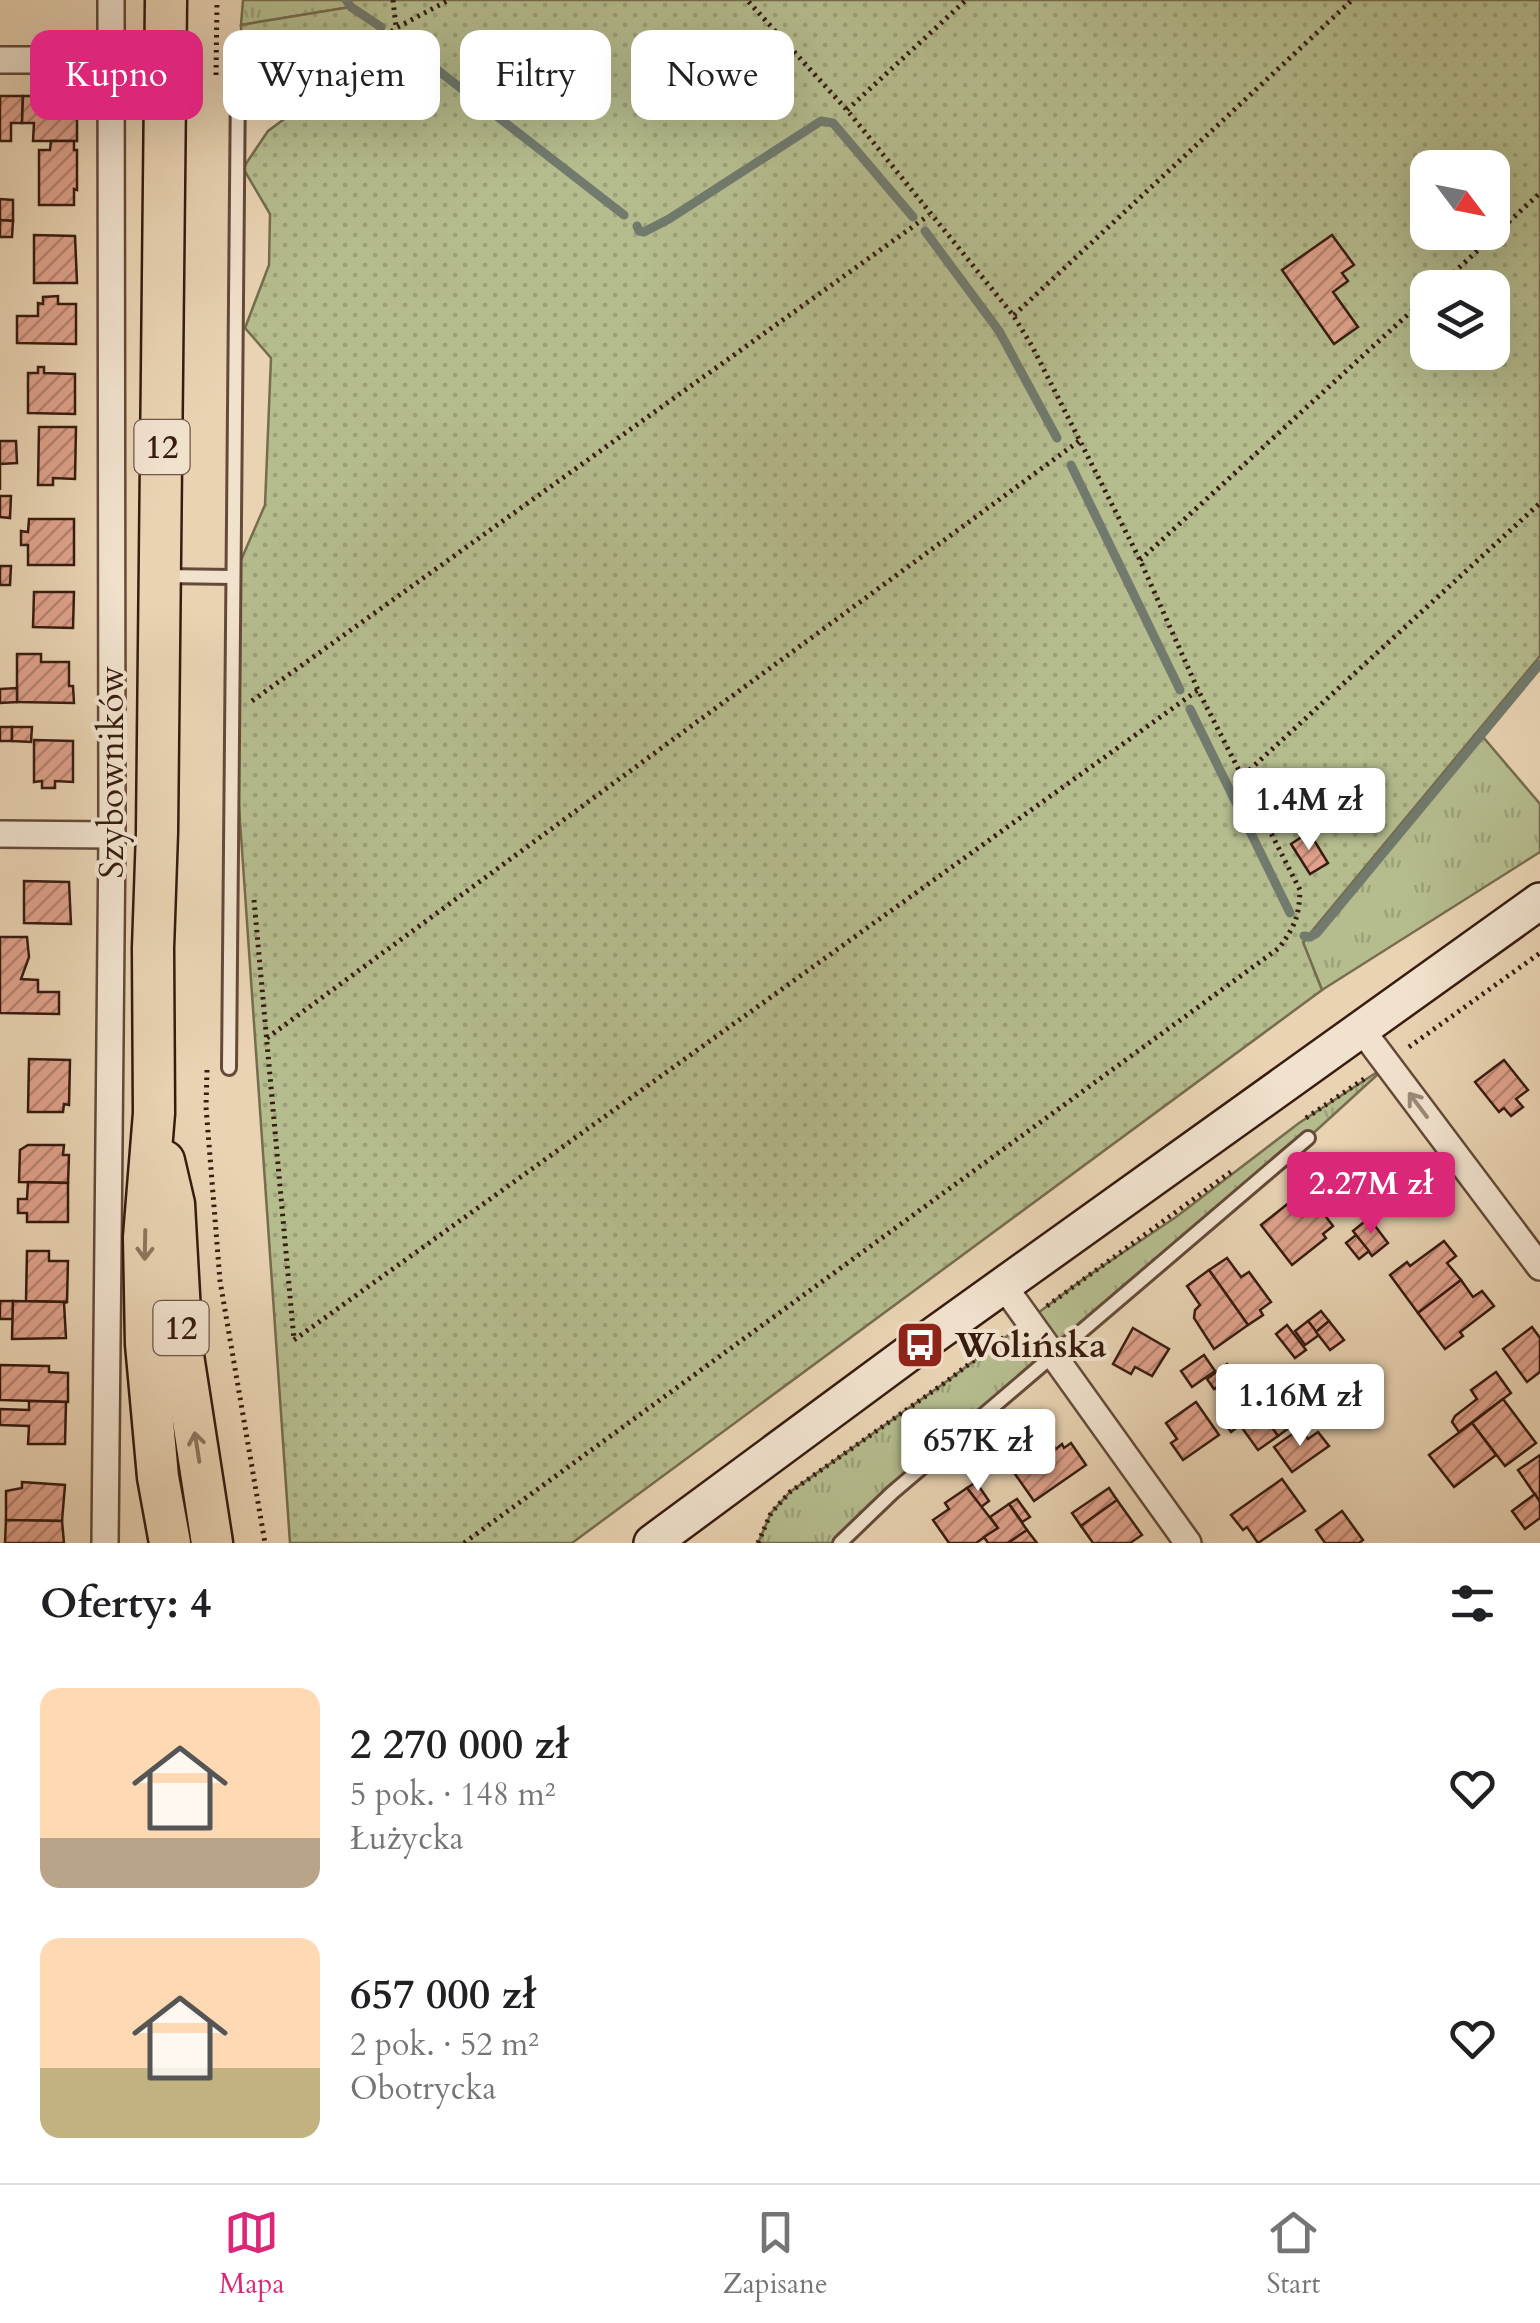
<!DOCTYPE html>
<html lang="pl">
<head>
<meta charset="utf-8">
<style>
	body { margin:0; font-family:Cardo,serif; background:#f6f6f6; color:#202124; height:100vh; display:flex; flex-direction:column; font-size:38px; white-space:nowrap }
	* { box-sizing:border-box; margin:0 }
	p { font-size:32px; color:#757577 }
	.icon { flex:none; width:55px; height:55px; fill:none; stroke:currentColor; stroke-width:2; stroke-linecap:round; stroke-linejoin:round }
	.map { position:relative; height:1543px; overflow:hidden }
	.details { display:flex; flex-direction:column; background:#fff; flex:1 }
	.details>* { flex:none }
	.top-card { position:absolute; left:30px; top:30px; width:1000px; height:90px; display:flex; gap:20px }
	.needle { width:65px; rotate:122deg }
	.buttons { position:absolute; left:1410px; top:150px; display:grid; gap:20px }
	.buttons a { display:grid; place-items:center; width:100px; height:100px; border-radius:20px; background:#fff; box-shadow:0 10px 40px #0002; font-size:50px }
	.price { position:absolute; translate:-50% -85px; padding:0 22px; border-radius:10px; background:#fff; color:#222; font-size:32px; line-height:65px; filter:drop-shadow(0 2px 5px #0008) }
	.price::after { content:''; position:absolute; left:50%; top:60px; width:30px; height:22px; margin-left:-15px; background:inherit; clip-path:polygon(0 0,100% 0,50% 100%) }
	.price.on { background:#db2777; color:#fff }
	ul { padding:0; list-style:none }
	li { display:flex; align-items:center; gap:30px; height:250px; padding:0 40px }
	li span { display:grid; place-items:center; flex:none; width:280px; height:200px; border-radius:20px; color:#555 }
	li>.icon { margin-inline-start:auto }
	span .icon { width:120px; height:120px; fill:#fffc; stroke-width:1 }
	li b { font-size:42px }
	h2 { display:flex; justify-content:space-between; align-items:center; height:120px; padding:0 40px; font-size:42px }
	.chip { padding:0 35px; border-radius:20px; background:#fff; box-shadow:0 10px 40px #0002; font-size:35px; line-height:90px }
	.chip.on { background:#db2777; color:#fff }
	.menu { display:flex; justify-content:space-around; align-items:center; height:140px; border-top:2px solid #e0e0e0; background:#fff; font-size:28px; color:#757577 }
	.menu a { display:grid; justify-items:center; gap:5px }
	.menu .on { color:#db2777 }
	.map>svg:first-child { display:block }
	.grass { fill:url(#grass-tufts); stroke:#766c4e; stroke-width:2.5 }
	.park { fill:url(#park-dots); stroke:#766c4e; stroke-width:2.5; fill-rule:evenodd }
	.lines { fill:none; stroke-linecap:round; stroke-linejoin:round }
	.stream { stroke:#717a6d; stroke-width:9 }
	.building { fill:url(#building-hatch); stroke:#371c0f; stroke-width:2.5 }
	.lane-casing { stroke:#644a38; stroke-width:18 }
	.street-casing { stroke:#644a38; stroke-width:30 }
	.secondary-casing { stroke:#371c0f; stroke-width:40 }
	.primary-casing { stroke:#371c0f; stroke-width:45 }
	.path { stroke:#371c0f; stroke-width:5; stroke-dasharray:2.5 5; stroke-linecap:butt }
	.lane { stroke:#f1e2ce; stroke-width:12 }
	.street { stroke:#f1e2ce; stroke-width:25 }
	.secondary { stroke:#f1e2ce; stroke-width:35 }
	.primary { stroke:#e9d3b3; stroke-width:40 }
	.oneway { stroke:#9d8978 }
	.oneway2 { stroke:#907861 }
	.labels { text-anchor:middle; stroke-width:8; stroke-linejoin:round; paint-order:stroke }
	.shield { fill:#f1e2ce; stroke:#6f5748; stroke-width:2.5 }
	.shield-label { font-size:32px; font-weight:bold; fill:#371c0f }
	.street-label { font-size:35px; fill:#371c0f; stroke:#f1e2ce }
	.poi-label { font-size:35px; font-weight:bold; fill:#371c0f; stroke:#f1e2ce; text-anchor:start }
</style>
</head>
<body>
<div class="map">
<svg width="1540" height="1543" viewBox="0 0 1540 1543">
	<defs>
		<pattern id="grass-tufts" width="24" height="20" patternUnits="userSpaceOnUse" patternTransform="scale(2.5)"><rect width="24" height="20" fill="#b5bc8e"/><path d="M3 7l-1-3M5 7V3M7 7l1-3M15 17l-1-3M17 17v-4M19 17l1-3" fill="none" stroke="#9ca179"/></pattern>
		<pattern id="park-dots" width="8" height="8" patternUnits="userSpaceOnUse" patternTransform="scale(2.5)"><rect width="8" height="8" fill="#b5bc8e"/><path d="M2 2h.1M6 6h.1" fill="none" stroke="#9ca179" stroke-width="1.8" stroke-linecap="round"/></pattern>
		<pattern id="building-hatch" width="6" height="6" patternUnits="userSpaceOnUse" patternTransform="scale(2.5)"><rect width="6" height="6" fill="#e0a28c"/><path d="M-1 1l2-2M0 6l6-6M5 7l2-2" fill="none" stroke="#b68371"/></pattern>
	</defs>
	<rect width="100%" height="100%" fill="#e9d3b3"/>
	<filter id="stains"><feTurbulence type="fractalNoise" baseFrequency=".002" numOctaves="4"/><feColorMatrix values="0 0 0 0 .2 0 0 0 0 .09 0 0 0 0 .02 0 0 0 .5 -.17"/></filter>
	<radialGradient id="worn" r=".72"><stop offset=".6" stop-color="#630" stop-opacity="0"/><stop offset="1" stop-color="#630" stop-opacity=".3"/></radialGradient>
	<g class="grass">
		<path d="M 243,0 L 346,0 L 351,7 L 241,25 Z"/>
		<path d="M 1478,731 L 1540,804 L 1540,852 L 1322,990 L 1303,943 Z"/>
		<path d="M 1388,1065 L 1308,1138 L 840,1543 L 758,1543 L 771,1513 L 790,1492 L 943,1384 L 1082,1280 L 1176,1217 L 1299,1123 Z"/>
	</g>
	<path class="park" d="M 346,0 L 1540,0 L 1540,656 L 1303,942 L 1322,990 L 572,1543 L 290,1543 L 238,792 L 235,574 L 265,505 L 271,358 L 245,328 L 269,265 L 270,214 L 243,168 L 268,131 L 287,117 L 242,60 L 241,25 L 350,7 ZM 1428,168 L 1492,168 L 1492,232 L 1428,232 ZM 1428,288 L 1492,288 L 1492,352 L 1428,352 Z"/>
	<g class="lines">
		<g class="stream">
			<path d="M 346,0 L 351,7 L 381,27"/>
			<path d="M 395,37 L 624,215"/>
			<path d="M 637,226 L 639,231 L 644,232 L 669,219 L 821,121 L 833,123 L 913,217"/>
			<path d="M 925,231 L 999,331 L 1057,438"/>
			<path d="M 1071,465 L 1180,690"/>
			<path d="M 1190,709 L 1290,913"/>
			<path d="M 1304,936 L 1310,937 L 1317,933 L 1540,664"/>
		</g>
	</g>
	<g class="building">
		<path d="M 0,96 L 23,96 L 22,123 L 11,123 L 11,141 L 0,141 Z"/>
		<path d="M 23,96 L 36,96 L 36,101 L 53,101 L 53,96 L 69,96 L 69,107 L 77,107 L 77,141 L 33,141 L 34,123 L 22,123 Z"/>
		<path d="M 51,141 L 74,141 L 74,150 L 77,150 L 77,190 L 74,189 L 74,205 L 39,205 L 39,150 L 50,150 Z"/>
		<path d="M 0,199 L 13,200 L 13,221 L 0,220 Z"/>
		<path d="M 0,220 L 13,221 L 12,237 L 0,237 Z"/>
		<path d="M 34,235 L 75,236 L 77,283 L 34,283 Z"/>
		<path d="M 1332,235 L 1354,265 L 1342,273 L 1348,281 L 1333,292 L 1358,327 L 1334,344 L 1282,270 Z"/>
		<path d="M 58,296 L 58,304 L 76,304 L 76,344 L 17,343 L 17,316 L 38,316 L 38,303 L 43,304 L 43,297 Z"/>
		<path d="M 38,367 L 44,367 L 44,373 L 75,374 L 75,414 L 28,413 L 28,373 L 38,373 Z"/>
		<path d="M 39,427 L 76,427 L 75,479 L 53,478 L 53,485 L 38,485 Z"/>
		<path d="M 0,441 L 16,441 L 17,463 L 0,464 L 0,490 Z"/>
		<path d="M 0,496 L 11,496 L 10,518 L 0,517 Z"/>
		<path d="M 29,519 L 74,519 L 74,565 L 28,565 L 28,545 L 21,545 L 21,531 L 28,532 Z"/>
		<path d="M 0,566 L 11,566 L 10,585 L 0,585 Z"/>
		<path d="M 34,592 L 74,592 L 73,628 L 33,627 Z"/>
		<path d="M 17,654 L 41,654 L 41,662 L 69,662 L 69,686 L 73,686 L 74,703 L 17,702 Z"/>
		<path d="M 17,688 L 17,702 L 0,703 L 0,689 Z"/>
		<rect x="0" y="727" width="12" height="14"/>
		<path d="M 12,727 L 32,727 L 31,742 L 12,741 Z"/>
		<path d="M 34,740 L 73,741 L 73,782 L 55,781 L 55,788 L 42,788 L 42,781 L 34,782 Z"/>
		<path d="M 1309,832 L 1328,863 L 1310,874 L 1291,844 Z"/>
		<path d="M 24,881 L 69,882 L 71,924 L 24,923 Z"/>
		<path d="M 0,937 L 27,937 L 29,957 L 21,979 L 38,980 L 38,992 L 59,992 L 59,1014 L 0,1013 Z"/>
		<path d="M 29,1059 L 70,1060 L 69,1105 L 64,1104 L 63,1112 L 28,1112 Z"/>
		<path d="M 1504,1060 L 1528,1090 L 1516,1099 L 1523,1107 L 1511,1116 L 1504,1108 L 1499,1112 L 1475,1082 Z"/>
		<path d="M 28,1145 L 64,1145 L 63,1155 L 69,1155 L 68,1183 L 19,1182 L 20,1150 Z"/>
		<path d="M 1384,1159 L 1394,1173 L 1400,1169 L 1409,1181 L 1403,1185 L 1409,1193 L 1378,1215 L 1369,1203 L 1367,1205 L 1351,1183 Z"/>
		<path d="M 28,1182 L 68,1183 L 68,1222 L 27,1222 L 27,1213 L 18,1213 L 18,1199 L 27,1199 Z"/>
		<path d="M 1295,1198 L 1305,1211 L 1315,1202 L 1333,1226 L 1323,1234 L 1326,1238 L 1292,1265 L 1261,1225 Z"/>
		<path d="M 1369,1218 L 1388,1243 L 1372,1256 L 1353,1231 Z"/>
		<path d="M 1356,1235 L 1369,1251 L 1359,1259 L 1346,1243 Z"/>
		<path d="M 1444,1241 L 1456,1256 L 1447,1263 L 1461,1280 L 1418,1313 L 1390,1275 L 1407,1262 L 1410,1266 Z"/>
		<path d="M 27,1251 L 49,1251 L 49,1261 L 68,1261 L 67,1302 L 26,1301 Z"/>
		<path d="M 1227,1258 L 1241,1277 L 1249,1272 L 1271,1302 L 1260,1310 L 1263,1315 L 1248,1325 L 1209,1270 Z"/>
		<path d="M 1209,1270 L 1248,1325 L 1214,1349 L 1194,1318 L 1195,1310 L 1200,1305 L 1187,1286 Z"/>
		<path d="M 1461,1280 L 1473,1297 L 1482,1291 L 1494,1306 L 1460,1332 L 1463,1336 L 1445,1349 L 1418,1313 Z"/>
		<rect x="0" y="1301" width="13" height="18"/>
		<path d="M 13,1301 L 67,1302 L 64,1303 L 66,1338 L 12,1339 Z"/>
		<path d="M 1321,1311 L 1329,1321 L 1316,1332 L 1308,1321 Z"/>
		<path d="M 1308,1321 L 1319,1335 L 1305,1345 L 1295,1331 Z"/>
		<path d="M 1329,1321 L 1344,1340 L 1330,1350 L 1316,1332 Z"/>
		<path d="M 1287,1325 L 1306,1350 L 1295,1358 L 1276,1334 Z"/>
		<path d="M 1532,1327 L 1540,1338 L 1540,1372 L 1527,1382 L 1503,1349 Z"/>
		<path d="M 1133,1328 L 1169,1349 L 1152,1376 L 1135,1367 L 1131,1374 L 1113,1364 Z"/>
		<path d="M 1204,1355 L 1215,1371 L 1192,1387 L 1181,1371 Z"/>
		<path d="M 1227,1364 L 1235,1375 L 1214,1389 L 1207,1379 Z"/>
		<path d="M 0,1365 L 49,1366 L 49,1372 L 68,1373 L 68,1402 L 0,1400 Z"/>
		<path d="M 1496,1372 L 1511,1393 L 1459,1432 L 1452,1422 L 1455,1416 L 1477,1399 L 1471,1390 Z"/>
		<path d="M 1235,1378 L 1243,1391 L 1226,1403 L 1217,1390 Z"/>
		<path d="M 1264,1392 L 1289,1428 L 1278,1436 L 1252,1400 Z"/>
		<path d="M 1503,1399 L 1536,1443 L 1505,1466 L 1472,1423 Z"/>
		<path d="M 1252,1400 L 1278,1436 L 1258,1450 L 1240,1425 L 1231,1432 L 1223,1421 Z"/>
		<path d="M 29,1401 L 66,1402 L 65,1444 L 28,1444 L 29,1426 L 0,1425 L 0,1409 L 29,1410 Z"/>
		<path d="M 1196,1402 L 1219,1435 L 1183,1460 L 1171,1443 L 1177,1439 L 1166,1423 Z"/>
		<path d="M 1472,1423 L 1496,1455 L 1454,1487 L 1429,1455 Z"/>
		<path d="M 1301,1428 L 1308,1439 L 1318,1432 L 1329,1446 L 1292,1472 L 1274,1447 Z"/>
		<path d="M 1047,1437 L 1056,1449 L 1062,1444 L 1064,1448 L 1071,1443 L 1086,1465 L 1034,1501 L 1008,1464 Z"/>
		<path d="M 1540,1455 L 1540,1502 L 1518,1470 Z"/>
		<path d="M 1282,1479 L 1305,1511 L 1258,1543 L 1247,1527 L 1243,1530 L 1231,1515 Z"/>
		<path d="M 22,1482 L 65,1485 L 62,1521 L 6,1520 L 6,1491 L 22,1488 Z"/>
		<path d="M 976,1482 L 989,1501 L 981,1507 L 967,1488 Z"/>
		<path d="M 967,1488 L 998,1528 L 976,1543 L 949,1543 L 933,1520 L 949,1509 L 945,1503 Z"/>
		<path d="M 1109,1488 L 1117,1500 L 1081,1526 L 1072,1513 Z"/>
		<path d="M 1535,1494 L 1540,1502 L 1540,1518 L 1525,1529 L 1512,1511 Z"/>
		<path d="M 1017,1499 L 1030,1517 L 1022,1522 L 1009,1504 Z"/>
		<path d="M 1117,1500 L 1142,1535 L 1130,1543 L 1093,1543 L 1081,1526 Z"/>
		<path d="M 1009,1504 L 1027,1530 L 1008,1543 L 988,1543 L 984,1537 L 998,1528 L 990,1517 Z"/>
		<path d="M 1342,1511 L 1363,1540 L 1359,1543 L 1325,1543 L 1316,1530 Z"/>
		<path d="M 6,1520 L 62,1521 L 64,1543 L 5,1543 Z"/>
		<path d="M 1027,1530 L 1037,1543 L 1008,1543 Z"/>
	</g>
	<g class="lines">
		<g class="lane-casing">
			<g id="lane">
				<path d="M 163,576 L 233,577"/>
				<path d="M 229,1068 L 238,81"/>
				<path d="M 840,1543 L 892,1493 L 1308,1138"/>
			</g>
		</g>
		<g class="street-casing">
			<g id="street">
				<path d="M 0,60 L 110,60"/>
				<path d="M 0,834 L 112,835"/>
				<path d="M 1361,1029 L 1540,1267"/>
				<path d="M 1003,1285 L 1188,1543"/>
				<path d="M 105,1543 L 112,835 L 111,0"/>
			</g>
		</g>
		<g class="secondary-casing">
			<path id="secondary" d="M 652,1543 L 920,1345 L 1540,901"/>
		</g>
		<g class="primary-casing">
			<g id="primary">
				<path d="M 166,0 L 157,832 L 153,948 L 154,1113 L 144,1237 L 146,1344 L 158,1477 L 170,1543"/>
				<path d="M 164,1161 L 174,1204 L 182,1349 L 212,1543"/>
			</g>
		</g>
		<g class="path">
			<path d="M 393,0 L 396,27"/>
			<path d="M 216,75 L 217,0"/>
			<path d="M 847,110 L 966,0"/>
			<path d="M 287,117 L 396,28 L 449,0"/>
			<path d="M 1437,288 L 1540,193"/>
			<path d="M 1014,315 L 1352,0"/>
			<path d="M 1140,560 L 1428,296"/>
			<path d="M 252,701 L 929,215"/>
			<path d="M 1244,775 L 1540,503"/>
			<path d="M 254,900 L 294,1340"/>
			<path d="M 267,1038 L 1079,441"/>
			<path d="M 1409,1047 L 1540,953"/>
			<path d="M 207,1070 L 206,1107 L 220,1281 L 265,1543"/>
			<path d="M 1306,1118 L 1367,1077"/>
			<path d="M 1047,1306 L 1232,1171"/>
			<path d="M 294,1340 L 1198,690"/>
			<path d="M 464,1543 L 1279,948 C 1295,926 1299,917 1300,890 L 1198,690 L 1140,560 L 1032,346 L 1013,315 L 847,110 L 747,0"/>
			<path d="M 758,1543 L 771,1513 L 790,1492 L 943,1384 L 1006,1336"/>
		</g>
		<use href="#lane" class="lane"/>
		<use href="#street" class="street"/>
		<use href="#secondary" class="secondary"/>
		<use href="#primary" class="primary"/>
	</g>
	<defs><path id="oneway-shaft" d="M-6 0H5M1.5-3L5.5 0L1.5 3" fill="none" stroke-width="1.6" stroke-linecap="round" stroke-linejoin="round" transform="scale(2.5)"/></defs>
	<use class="oneway" href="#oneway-shaft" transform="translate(1418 1105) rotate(-127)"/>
	<g class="oneway2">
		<use href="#oneway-shaft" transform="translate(145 1245) rotate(91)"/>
		<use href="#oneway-shaft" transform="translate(197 1447) rotate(-99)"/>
	</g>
	<defs>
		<g id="bus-square" transform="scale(2.5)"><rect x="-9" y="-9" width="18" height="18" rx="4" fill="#8f2418" stroke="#f1e2ce"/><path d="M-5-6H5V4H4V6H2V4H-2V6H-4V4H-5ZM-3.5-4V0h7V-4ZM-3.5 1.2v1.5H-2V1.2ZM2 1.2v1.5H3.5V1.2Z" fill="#fff"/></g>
	</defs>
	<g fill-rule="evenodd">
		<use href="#bus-square" x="920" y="1345"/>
	</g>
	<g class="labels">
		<g class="shield">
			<rect x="134.5" y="420" width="55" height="54" rx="8"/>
			<rect x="153.5" y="1301" width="55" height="54" rx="8"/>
		</g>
		<g class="shield-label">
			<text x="162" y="458">12</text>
			<text x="181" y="1339">12</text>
		</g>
		<g class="street-label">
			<text transform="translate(111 772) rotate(-90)" y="12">Szybowników</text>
		</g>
		<g class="poi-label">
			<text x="955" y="1357">Wolińska</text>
		</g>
	</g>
	<rect width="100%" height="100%" filter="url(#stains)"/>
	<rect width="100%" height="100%" fill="url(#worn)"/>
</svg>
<div class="buttons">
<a><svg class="needle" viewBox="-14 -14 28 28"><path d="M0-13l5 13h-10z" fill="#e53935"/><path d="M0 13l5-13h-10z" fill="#757577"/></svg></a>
<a><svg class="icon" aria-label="layers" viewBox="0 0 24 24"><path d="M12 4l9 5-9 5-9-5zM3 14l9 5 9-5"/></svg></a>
</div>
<b class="price" style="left:1309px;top:853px">1.4M zł</b>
<b class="price on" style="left:1371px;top:1237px">2.27M zł</b>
<b class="price" style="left:1300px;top:1449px">1.16M zł</b>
<b class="price" style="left:978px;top:1494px">657K zł</b>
<div class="top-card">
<a class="chip on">Kupno</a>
<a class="chip">Wynajem</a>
<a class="chip">Filtry</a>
<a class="chip">Nowe</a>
</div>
</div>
<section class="details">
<h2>Oferty: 4<svg class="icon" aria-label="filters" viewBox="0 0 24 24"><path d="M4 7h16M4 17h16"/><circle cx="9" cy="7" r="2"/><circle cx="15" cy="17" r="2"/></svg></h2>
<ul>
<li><span style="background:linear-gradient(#ffd9b3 75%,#b9a48a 0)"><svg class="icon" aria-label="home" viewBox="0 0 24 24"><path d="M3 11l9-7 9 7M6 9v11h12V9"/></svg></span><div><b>2 270 000 zł</b><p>5 pok. · 148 m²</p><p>Łużycka</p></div><svg class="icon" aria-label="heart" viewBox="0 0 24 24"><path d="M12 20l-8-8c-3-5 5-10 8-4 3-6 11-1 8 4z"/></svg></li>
<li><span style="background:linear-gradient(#ffd9b3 65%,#c2b280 0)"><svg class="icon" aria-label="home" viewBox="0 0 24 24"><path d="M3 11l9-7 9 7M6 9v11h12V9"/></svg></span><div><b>657 000 zł</b><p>2 pok. · 52 m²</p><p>Obotrycka</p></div><svg class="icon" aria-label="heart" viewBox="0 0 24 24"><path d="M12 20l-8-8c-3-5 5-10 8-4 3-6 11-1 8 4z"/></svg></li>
</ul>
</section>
<nav class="menu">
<a class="on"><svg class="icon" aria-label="map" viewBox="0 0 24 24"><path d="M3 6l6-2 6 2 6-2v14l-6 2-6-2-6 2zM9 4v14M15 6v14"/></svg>Mapa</a>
<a><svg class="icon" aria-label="saved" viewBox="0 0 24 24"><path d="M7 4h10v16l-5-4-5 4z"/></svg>Zapisane</a>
<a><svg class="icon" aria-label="home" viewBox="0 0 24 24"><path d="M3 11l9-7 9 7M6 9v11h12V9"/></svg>Start</a>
</nav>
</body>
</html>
